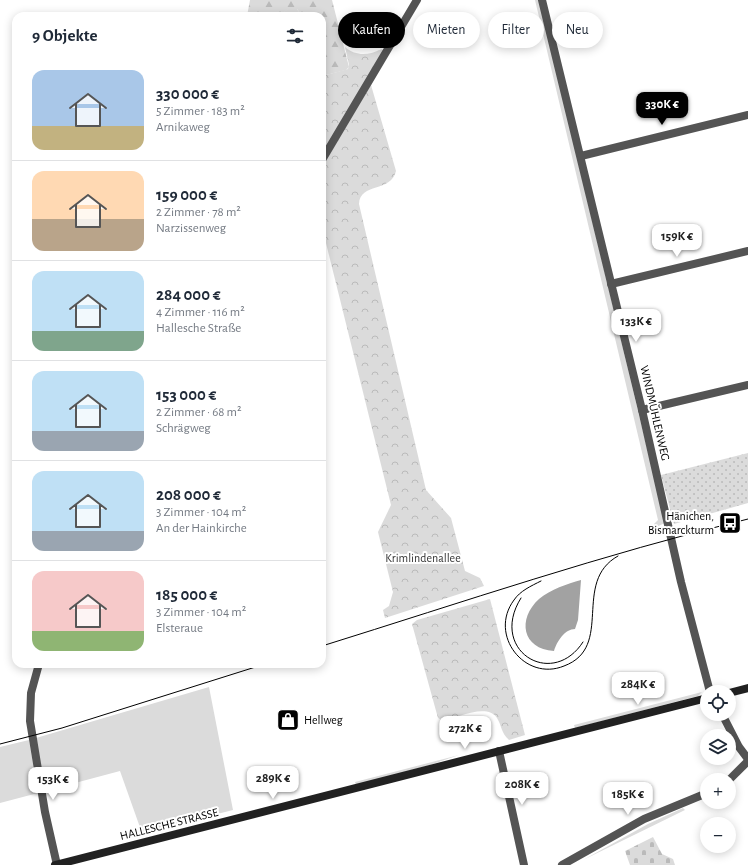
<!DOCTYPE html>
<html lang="de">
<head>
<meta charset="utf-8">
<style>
	body { margin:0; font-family:"Alegreya Sans",sans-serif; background:#f6f6f7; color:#1f2937; height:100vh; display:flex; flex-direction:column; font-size:15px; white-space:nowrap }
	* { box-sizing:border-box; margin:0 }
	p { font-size:13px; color:#747a83 }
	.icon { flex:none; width:22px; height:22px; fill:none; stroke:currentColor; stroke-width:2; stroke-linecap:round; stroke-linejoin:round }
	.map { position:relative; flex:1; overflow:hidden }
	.panel { position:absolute; left:12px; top:12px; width:314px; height:656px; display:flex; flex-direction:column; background:#fff; border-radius:12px; box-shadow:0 2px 10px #0003 }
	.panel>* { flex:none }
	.top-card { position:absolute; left:338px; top:12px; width:350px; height:36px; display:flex; gap:8px }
	.tools { position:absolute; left:700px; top:685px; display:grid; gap:8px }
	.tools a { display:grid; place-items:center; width:36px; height:36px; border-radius:50%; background:#fff; box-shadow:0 2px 10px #0003; font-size:20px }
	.price { position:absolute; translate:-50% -34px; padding:0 9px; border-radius:8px; background:#fff; color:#222; font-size:13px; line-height:26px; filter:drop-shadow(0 1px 2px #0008) }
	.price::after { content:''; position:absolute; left:50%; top:24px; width:12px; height:9px; margin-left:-6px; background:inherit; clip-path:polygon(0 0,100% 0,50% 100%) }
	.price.selected { background:#000; color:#fff }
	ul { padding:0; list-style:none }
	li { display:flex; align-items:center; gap:12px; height:100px; padding:0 20px }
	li+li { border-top:1px solid #e0e1e3 }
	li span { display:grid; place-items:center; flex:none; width:112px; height:80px; border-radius:12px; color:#555 }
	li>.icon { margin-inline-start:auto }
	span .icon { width:48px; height:48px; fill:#fffc; stroke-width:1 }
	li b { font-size:17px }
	h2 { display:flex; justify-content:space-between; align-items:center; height:48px; padding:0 20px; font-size:17px }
	.chip { padding:0 14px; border-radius:18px; background:#fff; box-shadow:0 2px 10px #0003; font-size:14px; line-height:36px }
	.chip.selected { background:#000; color:#fff }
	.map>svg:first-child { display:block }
	.grass { fill:#dbdbdb }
	.forest { fill:url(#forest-firs) }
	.cemetery { fill:url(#cemetery-stones) }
	.park { fill:url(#park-crowns) }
	.garden { fill:url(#garden-dots) }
	.water { fill:#a2a2a2 }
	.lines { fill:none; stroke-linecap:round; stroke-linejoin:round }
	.street { stroke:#545454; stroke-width:8 }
	.secondary { stroke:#212121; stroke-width:8 }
	.tram { stroke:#000; stroke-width:1 }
	.labels { text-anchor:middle; stroke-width:4; stroke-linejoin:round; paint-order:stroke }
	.street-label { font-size:12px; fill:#000; stroke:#fff }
	.poi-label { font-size:12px; fill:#000; stroke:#fff; text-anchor:end }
	.park-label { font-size:12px; fill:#323232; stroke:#fff }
</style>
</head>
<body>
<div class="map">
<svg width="748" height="865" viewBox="0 0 748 865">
	<defs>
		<pattern id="forest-firs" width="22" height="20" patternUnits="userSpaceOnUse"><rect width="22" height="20" fill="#dbdbdb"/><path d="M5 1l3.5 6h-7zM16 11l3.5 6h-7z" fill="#bababa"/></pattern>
		<pattern id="cemetery-stones" width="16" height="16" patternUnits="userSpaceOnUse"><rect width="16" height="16" fill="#dbdbdb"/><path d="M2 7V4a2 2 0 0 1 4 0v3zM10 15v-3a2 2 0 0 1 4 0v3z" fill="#bababa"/></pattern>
		<pattern id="park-crowns" width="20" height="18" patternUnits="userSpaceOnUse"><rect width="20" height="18" fill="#dbdbdb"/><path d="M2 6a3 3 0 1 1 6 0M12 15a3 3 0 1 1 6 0" fill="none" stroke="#bababa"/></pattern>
		<pattern id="garden-dots" width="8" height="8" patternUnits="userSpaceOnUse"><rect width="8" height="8" fill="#dbdbdb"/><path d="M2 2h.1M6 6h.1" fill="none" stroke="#bababa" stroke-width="1.8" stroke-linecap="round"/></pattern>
	</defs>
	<rect width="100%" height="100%" fill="#fff"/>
	<g class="grass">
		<path d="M 535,0 L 539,0 L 665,523 L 656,527 L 654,524 L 658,520 Z"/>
		<path d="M 288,9 L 297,9 L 302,16 L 277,16 Z"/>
		<path d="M 209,687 L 233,810 L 142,833 L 120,771 L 45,791 L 36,738 Z"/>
		<path d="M 702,692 L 698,696 L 575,728 L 574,725 Z"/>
		<path d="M 29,740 L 38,793 L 0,803 L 0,747 Z"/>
		<path d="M 459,755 L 430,765 L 356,785 L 355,782 Z"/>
		<path d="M 683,808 L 685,810 L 583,860 L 648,824 Z"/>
	</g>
	<path class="forest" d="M 250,0 L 332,0 L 349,67 L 346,70 L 326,75 L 322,73 L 322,16 L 302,16 L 297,9 L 289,9 L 277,16 L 247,16 Z"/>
	<path class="cemetery" d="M 653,837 L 662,854 L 673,859 L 675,865 L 630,865 L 625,851 Z"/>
	<g class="park">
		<path d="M 345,47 C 357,57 369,55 382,49 L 387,57 L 371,85 L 396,171 C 391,193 360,182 359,204 L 426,490 L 451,518 L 465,571 L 480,578 L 484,586 L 385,618 L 383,610 L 389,606 L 393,592 L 378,532 L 391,505 L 322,227 L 322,73 L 326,75 L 348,69 L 349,65 Z"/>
		<path d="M 490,599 L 525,735 L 509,740 C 501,733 502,726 497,718 C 488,703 457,717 444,721 L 438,718 L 412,624 L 417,620 Z"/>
	</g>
	<path class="garden" d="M 748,453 L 748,503 L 674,524 L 661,475 Z"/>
	<path class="water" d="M 581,580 L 578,620 L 575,629 C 565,629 557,641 554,651 C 522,649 517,619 539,599 C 551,589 567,584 581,580 Z"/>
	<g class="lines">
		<g class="street">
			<path d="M 542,0 L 642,410 L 681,582 L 710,692"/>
			<path d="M 581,156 L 748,115"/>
			<path d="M 322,160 L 417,0"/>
			<path d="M 611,284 L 748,251"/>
			<path d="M 642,410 L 748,385"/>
			<path d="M 39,664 L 31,693 L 30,721 L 45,812 L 57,865"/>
			<path d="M 722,714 L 739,747 L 748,759"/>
			<path d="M 499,751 L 524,865"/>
			<path d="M 729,780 L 748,761"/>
			<path d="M 562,865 L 644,819 L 707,793"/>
		</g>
		<g class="secondary">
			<path d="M 729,693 L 748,688"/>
			<path d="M 55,865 L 707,698"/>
		</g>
		<g class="tram">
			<path d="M 541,581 C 531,586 520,591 514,600 C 488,635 525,682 564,666 C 615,647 571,582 618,556"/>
			<path d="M 521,598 C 488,650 552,690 583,642"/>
			<path d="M 322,646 C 463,602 604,554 748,519"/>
			<path d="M 0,744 L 62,728 L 265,664"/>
		</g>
	</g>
	<defs>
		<g id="bus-square" transform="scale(1.15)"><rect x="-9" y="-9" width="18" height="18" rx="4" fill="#000" stroke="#fff"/><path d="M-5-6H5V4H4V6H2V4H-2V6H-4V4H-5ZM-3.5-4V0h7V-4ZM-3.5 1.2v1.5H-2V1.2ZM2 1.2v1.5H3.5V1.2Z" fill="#fff"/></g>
		<g id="shop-square" transform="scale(1.15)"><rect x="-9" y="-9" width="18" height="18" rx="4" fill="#000" stroke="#fff"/><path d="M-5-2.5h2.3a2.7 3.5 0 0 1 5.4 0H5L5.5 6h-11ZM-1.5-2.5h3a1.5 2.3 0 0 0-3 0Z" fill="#fff"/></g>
	</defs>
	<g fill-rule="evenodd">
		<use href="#bus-square" x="730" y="523"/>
		<use href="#shop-square" x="288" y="720"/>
	</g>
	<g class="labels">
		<g class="street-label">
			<text transform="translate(655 413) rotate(77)" y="4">WINDMÜHLENWEG</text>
			<text transform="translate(169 824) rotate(-14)" y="4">HALLESCHE STRASSE</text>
		</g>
		<g class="poi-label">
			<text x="714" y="520">Hänichen,<tspan x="714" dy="14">Bismarckturm</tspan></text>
			<text x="304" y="724" text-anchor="start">Hellweg</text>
		</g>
		<g class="park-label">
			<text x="423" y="562">Krimlindenallee</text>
		</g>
	</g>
</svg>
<div class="tools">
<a><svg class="icon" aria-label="locate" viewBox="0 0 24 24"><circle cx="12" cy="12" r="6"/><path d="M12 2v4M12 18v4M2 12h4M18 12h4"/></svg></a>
<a><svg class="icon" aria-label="layers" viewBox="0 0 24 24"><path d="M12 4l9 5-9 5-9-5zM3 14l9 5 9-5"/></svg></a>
<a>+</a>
<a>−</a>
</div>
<b class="price selected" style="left:662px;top:126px">330K €</b>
<b class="price" style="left:677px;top:258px">159K €</b>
<b class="price" style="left:636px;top:343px">133K €</b>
<b class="price" style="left:638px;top:706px">284K €</b>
<b class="price" style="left:465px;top:750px">272K €</b>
<b class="price" style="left:273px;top:800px">289K €</b>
<b class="price" style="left:53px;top:801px">153K €</b>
<b class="price" style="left:522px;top:806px">208K €</b>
<b class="price" style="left:628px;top:816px">185K €</b>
<div class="top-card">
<a class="chip selected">Kaufen</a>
<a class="chip">Mieten</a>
<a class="chip">Filter</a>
<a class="chip">Neu</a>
</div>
<section class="panel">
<h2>9 Objekte<svg class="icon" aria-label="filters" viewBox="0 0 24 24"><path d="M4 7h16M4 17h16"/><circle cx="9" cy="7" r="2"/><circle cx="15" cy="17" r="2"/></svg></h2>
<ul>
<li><span style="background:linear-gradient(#a9c7e8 70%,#c2b280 0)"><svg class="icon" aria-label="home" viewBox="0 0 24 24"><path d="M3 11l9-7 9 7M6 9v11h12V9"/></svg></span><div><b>330 000 €</b><p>5 Zimmer · 183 m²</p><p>Arnikaweg</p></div></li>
<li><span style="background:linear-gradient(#ffd9b3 60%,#b9a48a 0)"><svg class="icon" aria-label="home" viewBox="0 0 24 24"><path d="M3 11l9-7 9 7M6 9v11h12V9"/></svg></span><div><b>159 000 €</b><p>2 Zimmer · 78 m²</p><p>Narzissenweg</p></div></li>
<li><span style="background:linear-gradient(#bfe0f5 75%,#7fa58c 0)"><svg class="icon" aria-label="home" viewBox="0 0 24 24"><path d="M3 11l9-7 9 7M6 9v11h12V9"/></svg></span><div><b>284 000 €</b><p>4 Zimmer · 116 m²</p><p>Hallesche Straße</p></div></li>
<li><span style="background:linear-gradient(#bfe0f5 75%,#9aa5b1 0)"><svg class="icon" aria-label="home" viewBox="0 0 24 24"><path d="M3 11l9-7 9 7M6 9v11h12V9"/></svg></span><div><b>153 000 €</b><p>2 Zimmer · 68 m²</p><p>Schrägweg</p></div></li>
<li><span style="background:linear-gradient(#bfe0f5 75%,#9aa5b1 0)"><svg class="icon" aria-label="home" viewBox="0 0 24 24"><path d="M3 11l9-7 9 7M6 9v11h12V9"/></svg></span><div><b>208 000 €</b><p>3 Zimmer · 104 m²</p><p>An der Hainkirche</p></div></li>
<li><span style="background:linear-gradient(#f6c9c9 75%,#8fb573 0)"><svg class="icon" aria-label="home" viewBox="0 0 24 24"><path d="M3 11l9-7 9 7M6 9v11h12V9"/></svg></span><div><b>185 000 €</b><p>3 Zimmer · 104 m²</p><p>Elsteraue</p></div></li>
</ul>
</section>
</div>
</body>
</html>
